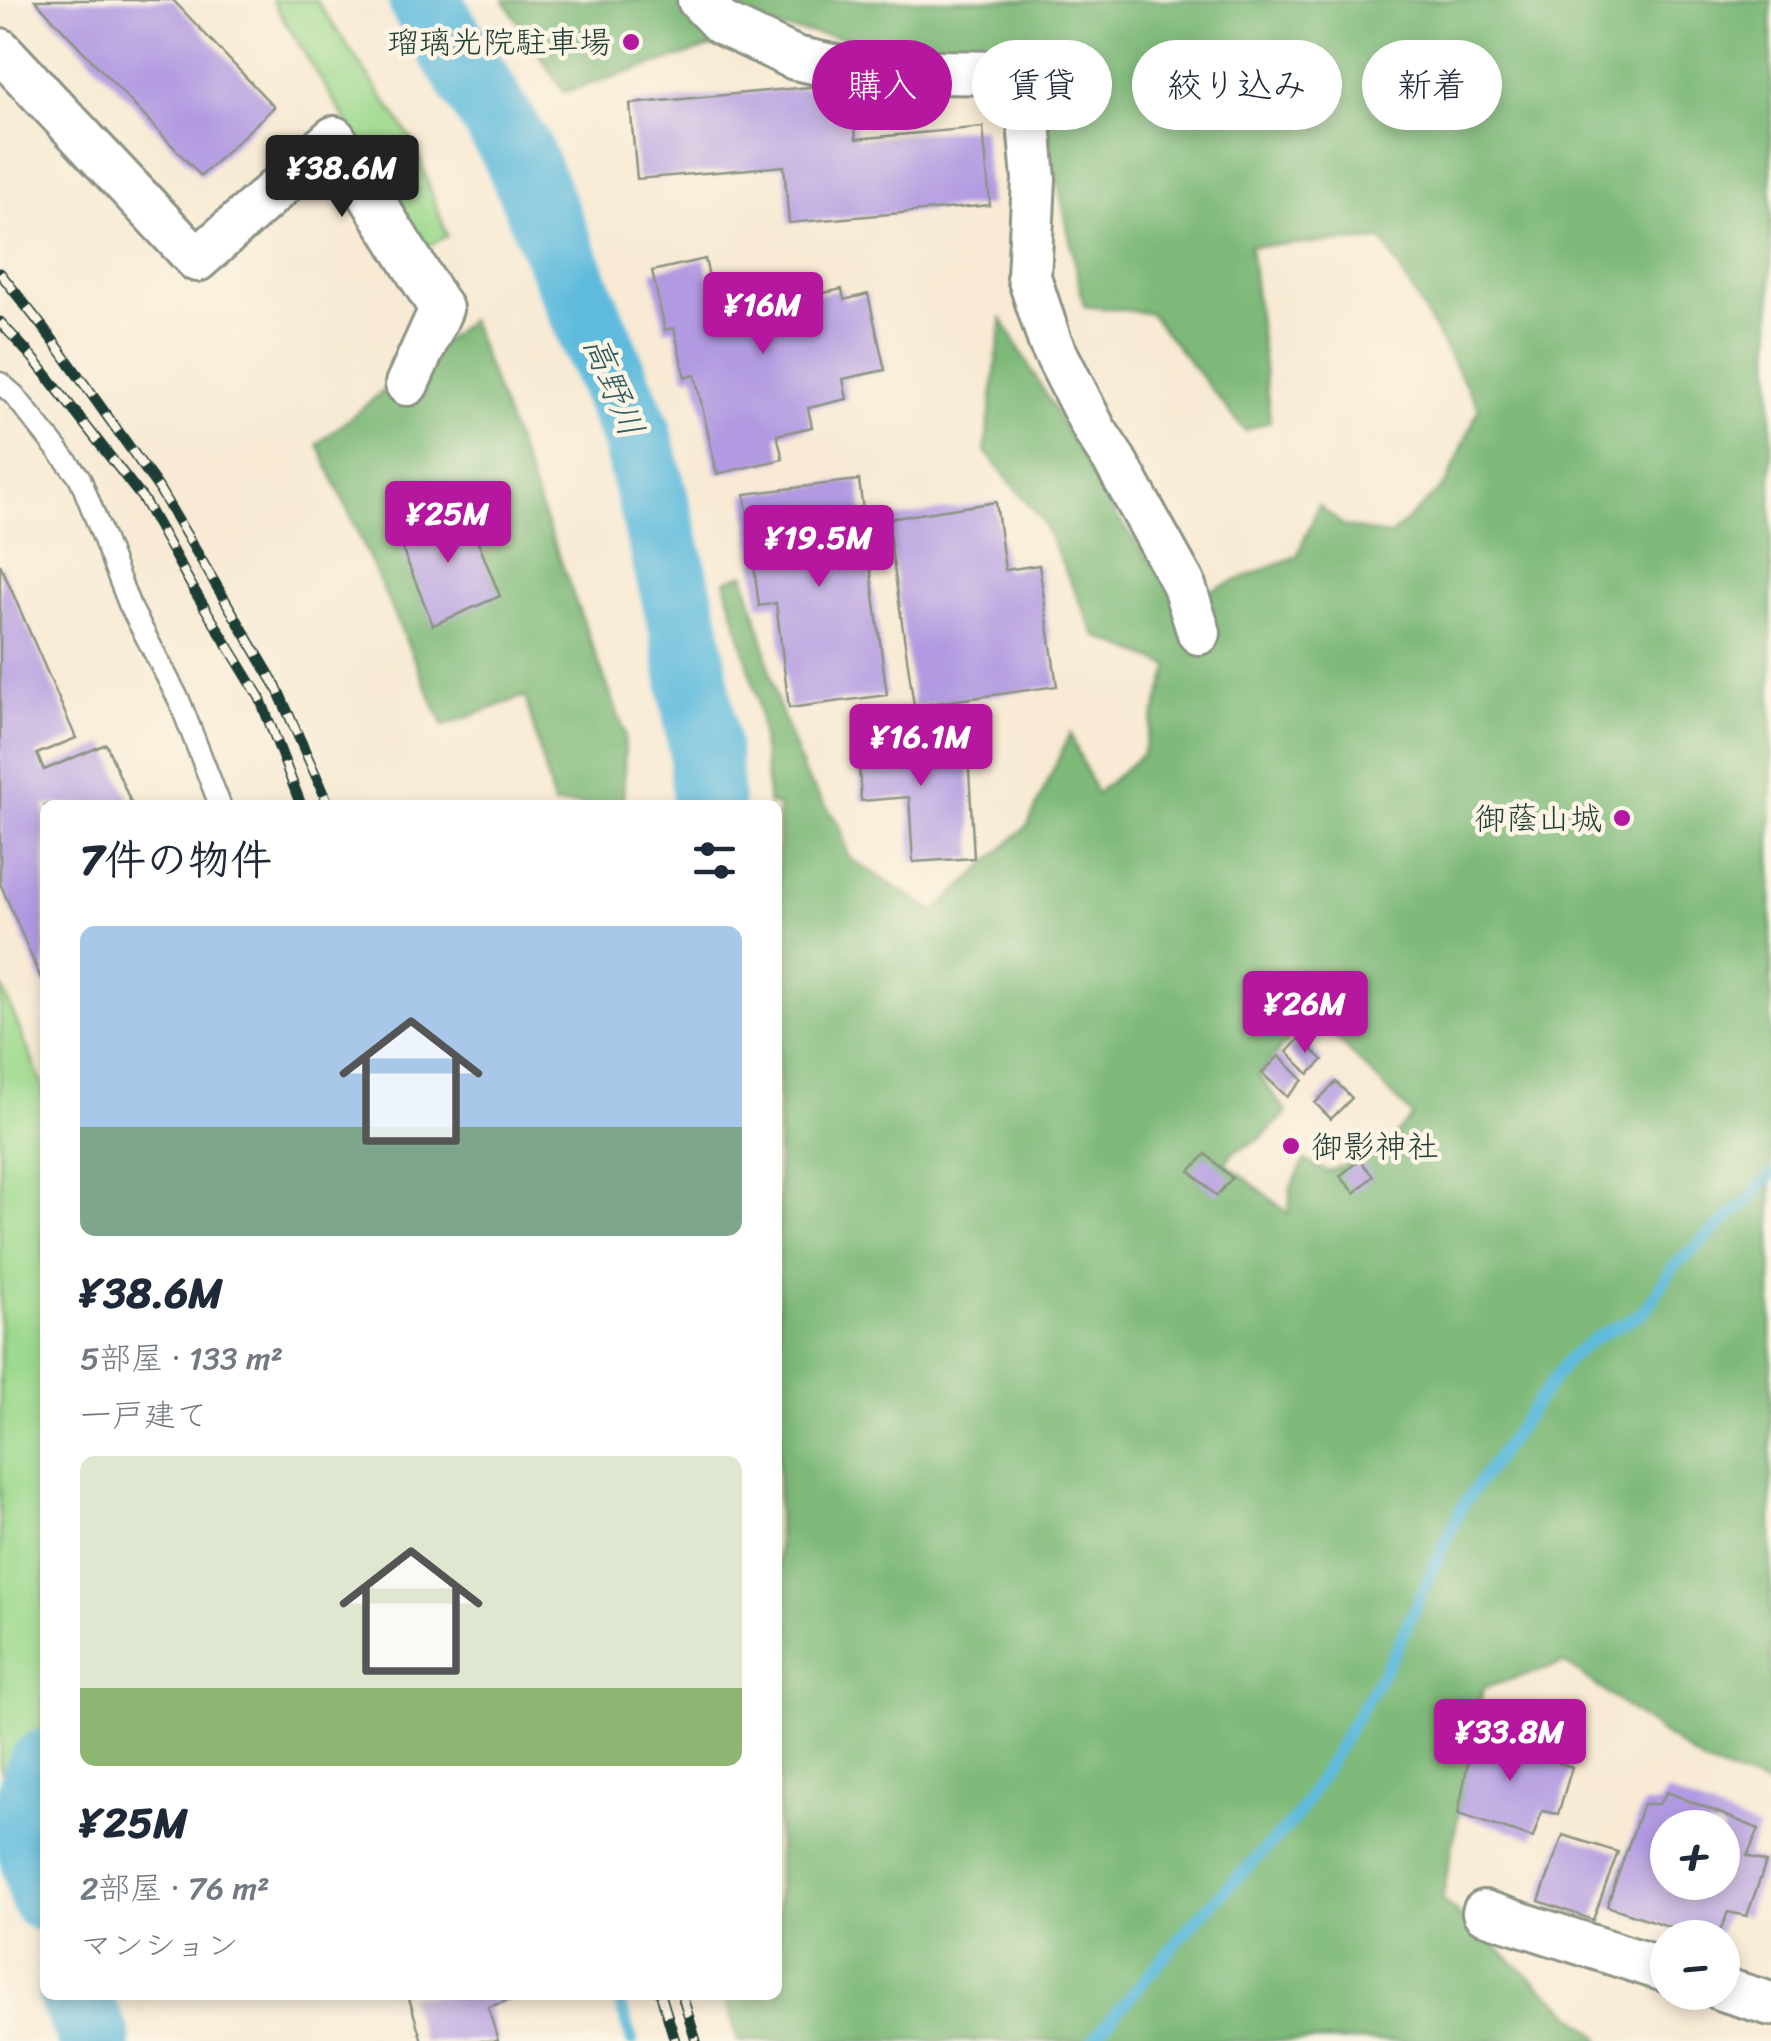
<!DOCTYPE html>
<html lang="ja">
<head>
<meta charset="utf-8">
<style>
	body { margin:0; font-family:Sriracha,"Klee One",sans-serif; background:#f2f2f3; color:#1f2937; height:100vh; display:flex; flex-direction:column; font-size:38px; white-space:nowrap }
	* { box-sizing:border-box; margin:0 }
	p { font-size:32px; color:#747a83 }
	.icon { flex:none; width:55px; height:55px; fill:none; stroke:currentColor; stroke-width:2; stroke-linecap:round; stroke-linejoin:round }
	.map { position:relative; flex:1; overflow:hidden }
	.drawer { position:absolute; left:40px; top:800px; width:742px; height:1200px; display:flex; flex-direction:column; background:#fff; border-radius:15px; box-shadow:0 5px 15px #0003 }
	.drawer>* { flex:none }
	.hud { position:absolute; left:812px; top:40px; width:808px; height:90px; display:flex; gap:20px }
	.tools { position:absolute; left:1650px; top:1810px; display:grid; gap:20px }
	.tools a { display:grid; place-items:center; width:90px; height:90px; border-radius:50%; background:#fff; box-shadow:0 5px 15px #0003; font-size:50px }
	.price { position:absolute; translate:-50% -85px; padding:0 22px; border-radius:10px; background:#b5179e; color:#fff; font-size:32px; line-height:65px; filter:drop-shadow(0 2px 5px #0008) }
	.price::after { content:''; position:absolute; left:50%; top:60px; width:30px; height:22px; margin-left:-15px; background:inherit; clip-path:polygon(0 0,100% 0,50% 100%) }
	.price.on { background:#222; color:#fff }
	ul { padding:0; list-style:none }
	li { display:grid; align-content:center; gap:20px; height:530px; padding:0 40px }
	li span { display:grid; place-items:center; height:310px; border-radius:15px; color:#555 }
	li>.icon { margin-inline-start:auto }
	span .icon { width:180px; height:180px; fill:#fffc; stroke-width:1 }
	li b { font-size:42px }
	h2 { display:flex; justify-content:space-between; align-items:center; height:120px; padding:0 40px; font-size:42px }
	.chip { padding:0 35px; border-radius:45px; background:#fff; box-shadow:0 5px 15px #0003; font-size:35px; line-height:90px }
	.chip.on { background:#b5179e; color:#fff }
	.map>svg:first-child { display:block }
	.green { fill:#9dd98e; stroke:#5e8b61; stroke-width:2.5 }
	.forest { fill:#7eb979; stroke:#4e7b56; stroke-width:2.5; fill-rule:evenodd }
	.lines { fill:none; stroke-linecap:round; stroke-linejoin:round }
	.stream { stroke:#5fbbdd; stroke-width:12 }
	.river { stroke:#5fbbdd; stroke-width:72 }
	.building { fill:#b19ae1; fill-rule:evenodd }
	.lane-casing { stroke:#8c9484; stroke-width:25 }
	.street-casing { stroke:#8c9484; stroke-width:48 }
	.lane { stroke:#fff; stroke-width:20 }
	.street { stroke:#fff; stroke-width:42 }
	.rail-casing { stroke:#1f3d34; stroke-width:11 }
	.rail { stroke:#fcf5e5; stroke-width:8; stroke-dasharray:22; stroke-linecap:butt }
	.poi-dot { fill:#b5179e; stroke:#fcf5e5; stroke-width:4 }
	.labels { text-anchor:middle; stroke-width:9; stroke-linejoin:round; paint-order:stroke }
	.poi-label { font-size:32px; fill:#1f3d34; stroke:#fcf5e5; text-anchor:end }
	.water-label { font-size:35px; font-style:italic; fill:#2f5c5e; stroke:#fcf5e5 }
</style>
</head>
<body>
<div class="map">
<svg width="1771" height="2041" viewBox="0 0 1771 2041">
	<rect width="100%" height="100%" fill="#fcf5e5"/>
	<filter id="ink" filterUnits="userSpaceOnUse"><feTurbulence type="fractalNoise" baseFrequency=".01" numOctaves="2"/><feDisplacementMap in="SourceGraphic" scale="20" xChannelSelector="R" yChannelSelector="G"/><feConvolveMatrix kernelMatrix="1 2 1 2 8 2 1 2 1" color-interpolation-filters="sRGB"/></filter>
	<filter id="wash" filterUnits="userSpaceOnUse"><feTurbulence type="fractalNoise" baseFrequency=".0048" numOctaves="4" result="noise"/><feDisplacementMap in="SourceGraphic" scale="40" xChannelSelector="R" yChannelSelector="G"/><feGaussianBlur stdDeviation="2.25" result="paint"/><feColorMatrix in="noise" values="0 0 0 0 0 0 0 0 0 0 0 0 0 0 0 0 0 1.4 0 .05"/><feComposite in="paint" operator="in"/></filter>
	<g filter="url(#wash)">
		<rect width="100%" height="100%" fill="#f8ead4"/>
		<g class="green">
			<path d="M 272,0 L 316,0 L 413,141 L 447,236 L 424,248 Z"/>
			<path d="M 0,982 L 45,1091 L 45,1723 L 9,1788 L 0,1766 Z"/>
		</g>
		<g class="forest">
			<path d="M 504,0 L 1771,0 L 1771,1787 L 1706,1765 L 1565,1663 L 1483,1688 L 1442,1900 L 1597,2035 L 1601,2041 L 738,2041 L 725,1995 L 778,1995 L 778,805 L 769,805 L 758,700 L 725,581 L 744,574 L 764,643 L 775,695 L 804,774 L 840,826 L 849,858 L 935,912 L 1028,825 L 1070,733 L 1096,794 L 1142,754 L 1170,666 L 1096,636 L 1041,519 L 985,451 L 1002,319 L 1114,513 L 1166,582 L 1213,590 L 1297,556 L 1319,505 L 1343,526 L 1390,536 L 1447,483 L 1479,408 L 1383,240 L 1250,246 L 1270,421 L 1245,431 L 1150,313 L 1084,306 L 1033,63 L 774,28 L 564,92 ZM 1311,1012 L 1413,1116 L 1394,1136 L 1415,1157 L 1379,1152 L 1328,1172 L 1305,1161 L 1291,1187 L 1289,1214 L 1225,1162 L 1235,1151 L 1260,1139 L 1287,1113 L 1259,1075 Z"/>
			<path d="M 470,320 L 625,733 L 623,805 L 554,805 L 525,696 L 444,726 L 318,444 Z"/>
		</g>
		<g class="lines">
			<g class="stream">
				<path d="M 617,1995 L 632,2041"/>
				<path d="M 1092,2041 L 1194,1922 L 1297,1817 L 1394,1653 L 1462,1506 L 1569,1358 L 1595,1338 L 1644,1312 L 1674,1266 L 1749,1200 L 1771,1175"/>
			</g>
			<g class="river">
				<path d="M 424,0 L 517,151 L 636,434 L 684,624 L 704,748 L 708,805"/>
				<path d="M 45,1765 C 17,1813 34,1846 45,1896"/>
				<path d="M 74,1995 L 95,2041"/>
			</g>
		</g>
		<g id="blocks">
			<g class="building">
				<path d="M 35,0 L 173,0 L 274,107 L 201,176 Z"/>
				<path d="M 851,83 L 856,139 L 983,127 L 990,205 L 789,223 L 784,166 L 637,179 L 630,104 Z"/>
				<path d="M 705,259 L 712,291 L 761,279 L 764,295 L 772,296 L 774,304 L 842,289 L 844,300 L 868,294 L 885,370 L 843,379 L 847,399 L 808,408 L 812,427 L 777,435 L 783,459 L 717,474 L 695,375 L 685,377 L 674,328 L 665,330 L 652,271 Z"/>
				<path d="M 859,480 L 887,695 L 789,708 L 776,603 L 759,606 L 745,494 Z"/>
				<path d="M 996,502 L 1005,570 L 1039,565 L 1057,686 L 914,706 L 887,519 Z"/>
				<path d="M 464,508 L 500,596 L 433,625 L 397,536 Z"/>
				<path d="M 0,564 L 76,738 L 37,754 L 44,770 L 106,744 L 132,805 L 45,805 L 45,988 L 0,883 Z"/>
				<path d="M 925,719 L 928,755 L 968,753 L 974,858 L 913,862 L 909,797 L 861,801 L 858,748 L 876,747 L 875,722 Z"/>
				<path d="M 1300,1038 L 1323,1060 L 1309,1074 L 1287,1052 Z"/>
				<path d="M 1279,1056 L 1303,1080 L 1287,1097 L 1262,1073 Z"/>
				<path d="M 1336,1082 L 1352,1098 L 1331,1119 L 1315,1103 Z"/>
				<path d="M 1206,1154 L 1232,1178 L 1216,1196 L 1190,1171 Z"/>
				<path d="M 1359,1160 L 1373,1176 L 1355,1193 L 1340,1176 Z"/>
				<path d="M 1483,1721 L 1502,1726 L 1503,1744 L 1572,1767 L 1558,1814 L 1542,1811 L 1533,1838 L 1458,1814 L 1470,1751 Z"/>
				<path d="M 1667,1792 L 1759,1829 L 1747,1856 L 1766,1862 L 1747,1916 L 1728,1912 L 1717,1938 L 1705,1938 L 1607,1906 L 1643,1804 L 1659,1804 ZM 1668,1828 L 1722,1828 L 1722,1882 L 1668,1882 Z"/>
				<path d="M 1563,1835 L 1618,1852 L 1593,1920 L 1539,1901 Z"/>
				<path d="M 408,1995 L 523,1995 L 523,1996 L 488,2007 L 498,2041 L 422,2041 Z"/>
			</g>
		</g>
	</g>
	<g filter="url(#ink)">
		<use href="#blocks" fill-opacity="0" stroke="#8c9484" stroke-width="2.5"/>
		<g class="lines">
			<g class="lane-casing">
				<path id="lane" d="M 0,383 L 14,395 L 80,478 L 129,604 L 179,700 L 220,805"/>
			</g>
			<g class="street-casing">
				<g id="street">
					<path d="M 699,0 L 721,23 L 795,58 L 856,71 L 1011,73 L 1027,100 L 1034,179 L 1029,277 L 1050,342 L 1095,431 L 1115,461 L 1183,583 L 1199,633"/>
					<path d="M 0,50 L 197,260 L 334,138 L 441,309 L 407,384"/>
					<path d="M 1484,1912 L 1668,1971"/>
					<path d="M 1722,1989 L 1771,2004"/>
				</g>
			</g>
			<use href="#lane" class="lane"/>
			<use href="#street" class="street"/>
			<g class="rail-casing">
				<g id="rail">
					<path d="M 0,273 L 52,339 L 158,487 L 276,686 L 329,805"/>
					<path d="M 0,322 L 33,358 L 143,499 L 194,590 L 260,698 L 301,805"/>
					<path d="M 661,1995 L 675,2041"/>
					<path d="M 682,1995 L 696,2041"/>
				</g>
			</g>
			<use href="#rail" class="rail"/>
		</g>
	</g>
	<g class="poi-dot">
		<circle cx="631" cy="42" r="10"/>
		<circle cx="1622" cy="818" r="10"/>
		<circle cx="1291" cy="1146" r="10"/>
	</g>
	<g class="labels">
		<g class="poi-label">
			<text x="611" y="53">瑠璃光院駐車場</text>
			<text x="1602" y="829">御蔭山城</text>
			<text x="1311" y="1157" text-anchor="start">御影神社</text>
		</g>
		<g class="water-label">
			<text transform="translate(614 386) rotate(68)" y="12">高野川</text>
		</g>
	</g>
</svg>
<div class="tools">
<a>+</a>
<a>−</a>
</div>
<b class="price on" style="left:342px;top:220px">¥38.6M</b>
<b class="price" style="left:763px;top:357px">¥16M</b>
<b class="price" style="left:448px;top:566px">¥25M</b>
<b class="price" style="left:819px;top:590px">¥19.5M</b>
<b class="price" style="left:921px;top:789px">¥16.1M</b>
<b class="price" style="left:1305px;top:1056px">¥26M</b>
<b class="price" style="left:1510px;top:1784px">¥33.8M</b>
<div class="hud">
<a class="chip on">購入</a>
<a class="chip">賃貸</a>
<a class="chip">絞り込み</a>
<a class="chip">新着</a>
</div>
<section class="drawer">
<h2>7件の物件<svg class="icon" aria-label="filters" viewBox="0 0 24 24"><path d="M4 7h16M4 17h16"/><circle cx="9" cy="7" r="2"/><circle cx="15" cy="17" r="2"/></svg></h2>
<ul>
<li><span style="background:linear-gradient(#a9c7e8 65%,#7fa58c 0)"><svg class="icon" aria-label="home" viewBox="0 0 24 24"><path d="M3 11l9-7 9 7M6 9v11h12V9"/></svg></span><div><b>¥38.6M</b><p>5部屋 · 133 m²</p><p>一戸建て</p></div></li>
<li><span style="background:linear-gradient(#dfe7d0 75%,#8fb573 0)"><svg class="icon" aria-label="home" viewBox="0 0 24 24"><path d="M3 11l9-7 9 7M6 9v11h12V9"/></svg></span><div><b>¥25M</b><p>2部屋 · 76 m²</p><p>マンション</p></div></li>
</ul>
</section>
</div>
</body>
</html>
